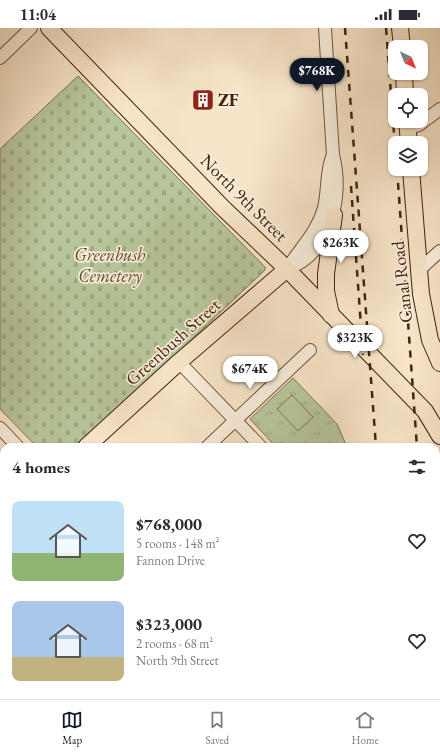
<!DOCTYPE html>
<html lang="en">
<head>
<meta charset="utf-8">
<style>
	body { margin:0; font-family:"EB Garamond",serif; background:#f2f2f3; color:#2b2b33; height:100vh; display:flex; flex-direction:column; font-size:15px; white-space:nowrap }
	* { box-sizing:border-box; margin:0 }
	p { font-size:13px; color:#7c7c81 }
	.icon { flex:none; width:22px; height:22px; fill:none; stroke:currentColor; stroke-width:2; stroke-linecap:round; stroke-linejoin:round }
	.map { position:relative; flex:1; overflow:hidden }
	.side { position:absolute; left:0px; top:415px; width:440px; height:256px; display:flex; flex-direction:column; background:#fff; border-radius:12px 12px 0 0; box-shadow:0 1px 3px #0004 }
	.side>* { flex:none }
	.needle { width:26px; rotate:137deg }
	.fabs { position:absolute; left:388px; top:12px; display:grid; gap:8px }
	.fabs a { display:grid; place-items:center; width:40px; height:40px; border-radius:8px; background:#fff; box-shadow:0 1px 3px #0004; font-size:20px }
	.price { position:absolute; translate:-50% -34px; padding:0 9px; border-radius:14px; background:#fff; color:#222; font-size:13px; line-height:26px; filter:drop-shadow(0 1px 2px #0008) }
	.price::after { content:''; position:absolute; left:50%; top:24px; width:12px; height:9px; margin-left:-6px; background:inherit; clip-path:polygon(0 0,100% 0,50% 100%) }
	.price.on { background:#111827; color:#fff }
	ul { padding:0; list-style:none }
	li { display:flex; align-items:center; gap:12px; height:100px; padding:0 12px }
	li span { display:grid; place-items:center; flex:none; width:112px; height:80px; border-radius:8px; color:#555 }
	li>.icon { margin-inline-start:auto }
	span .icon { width:48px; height:48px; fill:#fffc; stroke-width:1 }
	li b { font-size:17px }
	h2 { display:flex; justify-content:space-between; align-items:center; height:48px; padding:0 12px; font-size:17px }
	.status { display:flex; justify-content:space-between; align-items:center; height:28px; padding:0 20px; background:#fff; direction:ltr }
	.status svg { height:11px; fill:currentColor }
	.menu { display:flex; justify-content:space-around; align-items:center; height:56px; border-top:1px solid #e1e1e2; background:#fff; font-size:11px; color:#7c7c81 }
	.menu a { display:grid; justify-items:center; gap:2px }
	.menu .on { color:#111827 }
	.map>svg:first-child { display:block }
	.grass { fill:url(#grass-tufts); stroke:#7d7554 }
	.cemetery { fill:url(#cemetery-stones); stroke:#7d7554 }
	.green { fill:#b8c69b; stroke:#7d7554 }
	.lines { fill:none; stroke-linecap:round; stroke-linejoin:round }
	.minor-casing { stroke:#70543b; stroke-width:14 }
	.major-casing { stroke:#42240c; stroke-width:18 }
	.minor { stroke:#faeedc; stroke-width:12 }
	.major { stroke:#f8e5c9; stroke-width:16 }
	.rail { stroke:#42240c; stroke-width:2.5; stroke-dasharray:7 7; stroke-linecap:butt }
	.labels { text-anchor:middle; stroke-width:3.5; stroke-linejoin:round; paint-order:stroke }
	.poi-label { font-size:18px; font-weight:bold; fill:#42240c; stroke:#faeedc; text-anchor:start }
	.street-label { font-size:18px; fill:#42240c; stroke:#faeedc }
	.park-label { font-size:18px; font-style:italic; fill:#604c30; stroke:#faeedc }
</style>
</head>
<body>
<div class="status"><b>11:04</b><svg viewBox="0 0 49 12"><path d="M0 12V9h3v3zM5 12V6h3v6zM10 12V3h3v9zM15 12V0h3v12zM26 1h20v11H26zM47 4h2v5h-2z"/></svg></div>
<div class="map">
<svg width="440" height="671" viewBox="0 0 440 671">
	<defs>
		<pattern id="grass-tufts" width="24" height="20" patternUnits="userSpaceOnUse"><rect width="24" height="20" fill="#b8c69b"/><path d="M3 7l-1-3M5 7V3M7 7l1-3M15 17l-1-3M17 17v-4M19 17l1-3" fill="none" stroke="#9faa84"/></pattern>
		<pattern id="cemetery-stones" width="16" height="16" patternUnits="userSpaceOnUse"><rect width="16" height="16" fill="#b8c69b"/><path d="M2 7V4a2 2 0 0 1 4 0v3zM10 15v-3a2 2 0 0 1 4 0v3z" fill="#9faa84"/></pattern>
	</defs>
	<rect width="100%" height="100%" fill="#f8e5c9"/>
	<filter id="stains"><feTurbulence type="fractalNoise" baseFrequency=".005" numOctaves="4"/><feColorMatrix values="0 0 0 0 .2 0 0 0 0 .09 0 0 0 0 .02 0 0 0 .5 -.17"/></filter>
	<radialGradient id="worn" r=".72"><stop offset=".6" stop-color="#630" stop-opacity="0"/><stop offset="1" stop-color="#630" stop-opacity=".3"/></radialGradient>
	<path class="grass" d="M 293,350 L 337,396 L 347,419 L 276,419 L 250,391 Z"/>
	<path class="cemetery" d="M 78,48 L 265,239 L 265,242 L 78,419 L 37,419 L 0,381 L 0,121 Z"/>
	<path class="green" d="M 292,367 L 313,389 L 298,403 L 277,381 Z"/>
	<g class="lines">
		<g class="minor-casing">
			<g id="minor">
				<path d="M 0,30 L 31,0"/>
				<path d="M 408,100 L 419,97 L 440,81"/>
				<path d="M 287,241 C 331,225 344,168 333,127 L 325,0"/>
				<path d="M 287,241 C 300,220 317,205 324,180 C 328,163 326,145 332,129"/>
				<path d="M 419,242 L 440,223"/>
				<path d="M 179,334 L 261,419"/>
				<path d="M 0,400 L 18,419"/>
				<path d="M 207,419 L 310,322"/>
				<path d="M 0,547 L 4,552"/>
				<path d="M 114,667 L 118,671"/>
				<path d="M 309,667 L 313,671"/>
				<path d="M 65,671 L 69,667"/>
				<path d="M 320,671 L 324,667"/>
			</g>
		</g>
		<g class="major-casing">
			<g id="major">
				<path d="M 49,0 L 222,179 L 287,241 L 425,383 L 440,408"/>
				<path d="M 400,0 L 402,19"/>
				<path d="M 404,45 L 405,67"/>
				<path d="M 407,93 L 409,115"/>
				<path d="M 411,141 L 421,266 L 430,312 L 440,335"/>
				<path d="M 331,287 L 326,263 L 326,246 L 334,187"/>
				<path d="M 86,419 L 179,334 L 287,241"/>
				<path d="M 0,495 L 4,491"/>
			</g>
		</g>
		<use href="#minor" class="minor"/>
		<use href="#major" class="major"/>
		<g class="rail">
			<path d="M 345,0 L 376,419"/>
			<path d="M 386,0 L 395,119"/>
			<path d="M 397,141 L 417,419"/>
			<path d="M 351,158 L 363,327"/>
			<path d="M 436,571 L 440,591"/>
			<path d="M 414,667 L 415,671"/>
		</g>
	</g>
	<defs>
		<g id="building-square" transform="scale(1.15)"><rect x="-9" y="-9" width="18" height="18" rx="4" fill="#8f2418" stroke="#faeedc"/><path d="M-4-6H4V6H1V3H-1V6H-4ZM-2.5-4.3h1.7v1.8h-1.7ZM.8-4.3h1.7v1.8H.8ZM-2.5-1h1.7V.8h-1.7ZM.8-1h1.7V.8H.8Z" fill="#fff"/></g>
	</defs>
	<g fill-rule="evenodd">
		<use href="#building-square" x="203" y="72"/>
	</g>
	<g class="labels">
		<g class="poi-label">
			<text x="218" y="78">ZF</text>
		</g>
		<g class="street-label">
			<text transform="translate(244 170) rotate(45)" y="6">North 9th Street</text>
			<text transform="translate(402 254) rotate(-96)" y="6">Canal Road</text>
			<text transform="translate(173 314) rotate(-42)" y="6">Greenbush Street</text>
		</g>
		<g class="park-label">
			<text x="110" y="233">Greenbush<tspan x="110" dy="21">Cemetery</tspan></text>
		</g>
	</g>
	<rect width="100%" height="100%" filter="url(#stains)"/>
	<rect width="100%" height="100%" fill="url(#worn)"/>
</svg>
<div class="fabs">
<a><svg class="needle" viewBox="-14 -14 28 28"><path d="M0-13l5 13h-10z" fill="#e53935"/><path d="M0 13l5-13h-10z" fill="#7c7c81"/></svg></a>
<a><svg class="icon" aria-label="locate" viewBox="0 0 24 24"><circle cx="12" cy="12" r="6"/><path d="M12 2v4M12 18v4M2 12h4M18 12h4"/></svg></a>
<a><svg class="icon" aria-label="layers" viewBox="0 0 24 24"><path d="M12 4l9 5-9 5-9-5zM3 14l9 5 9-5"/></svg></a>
</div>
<b class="price on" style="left:317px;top:64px">$768K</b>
<b class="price" style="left:341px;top:236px">$263K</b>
<b class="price" style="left:355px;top:331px">$323K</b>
<b class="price" style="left:250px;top:362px">$674K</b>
<section class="side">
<h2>4 homes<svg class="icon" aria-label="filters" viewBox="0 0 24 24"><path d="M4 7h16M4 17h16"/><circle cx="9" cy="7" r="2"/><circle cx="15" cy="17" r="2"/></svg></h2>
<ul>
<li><span style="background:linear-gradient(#bfe0f5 65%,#8fb573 0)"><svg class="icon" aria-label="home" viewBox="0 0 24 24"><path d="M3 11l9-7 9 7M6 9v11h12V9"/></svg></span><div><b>$768,000</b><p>5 rooms · 148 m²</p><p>Fannon Drive</p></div><svg class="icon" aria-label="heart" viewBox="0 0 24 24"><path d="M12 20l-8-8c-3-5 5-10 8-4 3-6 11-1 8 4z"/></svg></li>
<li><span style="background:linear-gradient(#a9c7e8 70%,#c2b280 0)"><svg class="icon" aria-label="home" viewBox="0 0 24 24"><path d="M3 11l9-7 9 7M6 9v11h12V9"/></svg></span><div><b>$323,000</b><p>2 rooms · 68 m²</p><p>North 9th Street</p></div><svg class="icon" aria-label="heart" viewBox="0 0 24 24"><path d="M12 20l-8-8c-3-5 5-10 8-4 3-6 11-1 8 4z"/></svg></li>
</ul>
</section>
</div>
<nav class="menu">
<a class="on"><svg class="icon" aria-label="map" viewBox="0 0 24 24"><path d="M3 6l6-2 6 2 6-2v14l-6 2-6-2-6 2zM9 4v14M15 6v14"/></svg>Map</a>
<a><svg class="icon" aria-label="saved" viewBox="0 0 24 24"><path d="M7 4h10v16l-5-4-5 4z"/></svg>Saved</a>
<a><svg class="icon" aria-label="home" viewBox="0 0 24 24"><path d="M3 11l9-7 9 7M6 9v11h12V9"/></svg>Home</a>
</nav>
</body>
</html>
